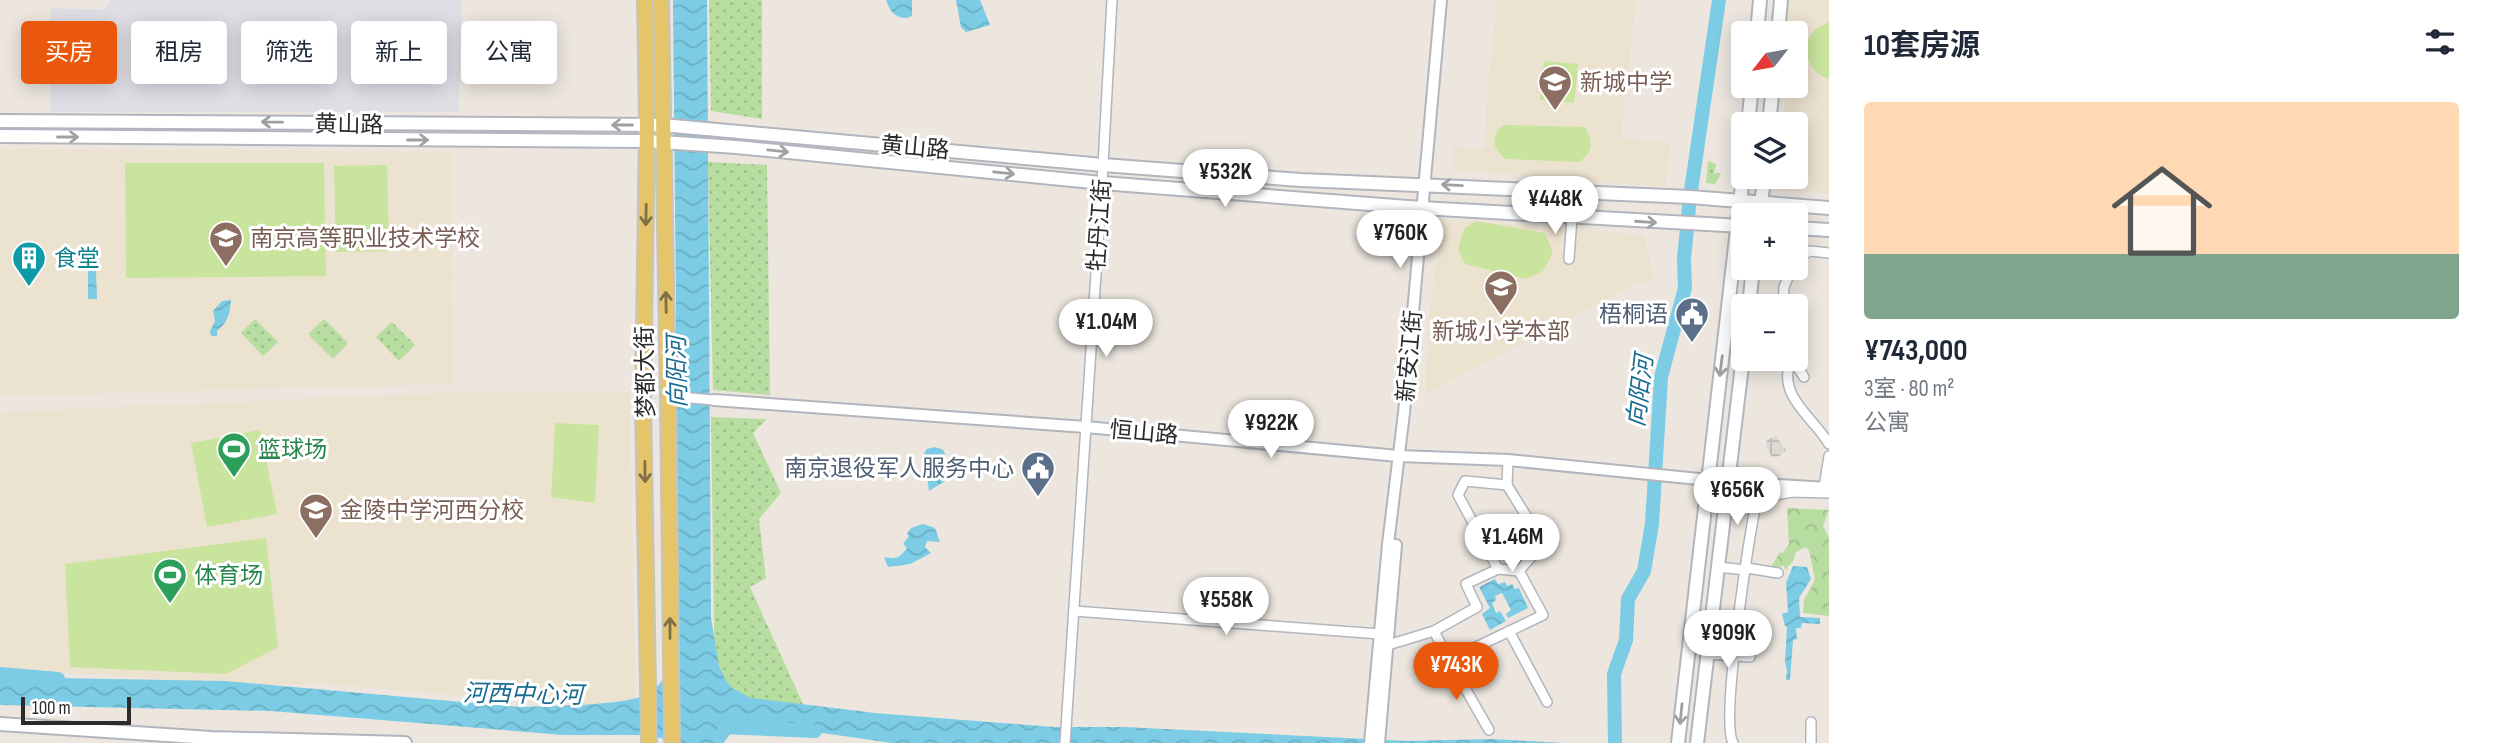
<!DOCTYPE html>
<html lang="zh">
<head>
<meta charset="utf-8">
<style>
	body { margin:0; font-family:"Sofia Sans Condensed","Noto Sans SC",sans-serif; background:#f6f6f7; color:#1f2937; height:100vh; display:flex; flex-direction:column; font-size:26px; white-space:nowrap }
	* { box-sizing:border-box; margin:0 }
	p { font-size:23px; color:#747a83 }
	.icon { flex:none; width:38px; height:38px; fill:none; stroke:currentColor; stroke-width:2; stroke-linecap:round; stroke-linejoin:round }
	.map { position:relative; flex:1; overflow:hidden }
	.panel { display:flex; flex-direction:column; background:#fff; width:665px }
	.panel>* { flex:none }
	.guide { position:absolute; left:21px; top:21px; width:665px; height:63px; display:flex; gap:14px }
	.needle { width:46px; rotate:239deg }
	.buttons { position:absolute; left:1731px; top:21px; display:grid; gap:14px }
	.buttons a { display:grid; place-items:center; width:77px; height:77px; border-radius:7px; background:#fff; box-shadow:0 4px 18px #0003; font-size:35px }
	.scale { position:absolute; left:21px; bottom:18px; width:110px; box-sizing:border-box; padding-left:7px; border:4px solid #2b2b2b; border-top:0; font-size:19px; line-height:24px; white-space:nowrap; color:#2b2b2b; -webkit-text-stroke:5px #fff; paint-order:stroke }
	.price { position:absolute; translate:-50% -60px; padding:0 16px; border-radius:24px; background:#fff; color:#222; font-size:23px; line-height:46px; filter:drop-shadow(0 2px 4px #0008) }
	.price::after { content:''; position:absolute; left:50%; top:42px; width:21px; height:16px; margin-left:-10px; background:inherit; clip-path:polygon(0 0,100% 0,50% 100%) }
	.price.current { background:#ea580c; color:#fff }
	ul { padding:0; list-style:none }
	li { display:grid; align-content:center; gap:14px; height:371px; padding:0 35px }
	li+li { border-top:2px solid #e0e1e3 }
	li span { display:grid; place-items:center; height:217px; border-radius:7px; color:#555 }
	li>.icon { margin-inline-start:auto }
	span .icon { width:126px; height:126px; fill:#fffc; stroke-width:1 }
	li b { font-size:30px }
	h2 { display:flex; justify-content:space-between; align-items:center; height:84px; padding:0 35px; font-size:30px }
	.tag { padding:0 24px; border-radius:7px; background:#fff; box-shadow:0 4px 18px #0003; font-size:24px; line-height:63px }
	.tag.current { background:#ea580c; color:#fff }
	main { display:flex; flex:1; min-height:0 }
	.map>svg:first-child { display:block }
	.industrial { fill:#e0dee5 }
	.education { fill:#ece2d0 }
	.green { fill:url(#green-dots) }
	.forest { fill:url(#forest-crowns) }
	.pitch { fill:#c8e49d }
	.plaza { fill:url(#plaza-grid) }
	.water { fill:url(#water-waves) }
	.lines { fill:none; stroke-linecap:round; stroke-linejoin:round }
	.river { stroke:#7bcce4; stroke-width:14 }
	.minor-casing { stroke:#b2b5bd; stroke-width:12 }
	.tertiary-casing { stroke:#b2b5bd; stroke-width:14 }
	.secondary-casing { stroke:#b2b5bd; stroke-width:16 }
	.primary-casing { stroke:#c4c4c4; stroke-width:18 }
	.minor { stroke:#fff; stroke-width:9 }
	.tertiary { stroke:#fff; stroke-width:10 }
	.secondary { stroke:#fff; stroke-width:12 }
	.primary { stroke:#e5c46a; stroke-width:14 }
	.oneway { stroke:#a0a0a0 }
	.oneway2 { stroke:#7f7047 }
	.labels { text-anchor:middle; stroke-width:6; stroke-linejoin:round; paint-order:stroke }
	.education-label { font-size:23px; fill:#785e54; stroke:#fff; text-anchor:start }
	.street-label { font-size:23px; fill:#2b2b2b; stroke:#fff }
	.culture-label { font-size:23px; fill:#0d838f; stroke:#fff; text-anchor:start }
	.service-label { font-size:23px; fill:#4e5e75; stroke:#fff; text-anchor:end }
	.leisure-label { font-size:23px; fill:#27864d; stroke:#fff; text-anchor:start }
	.water-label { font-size:24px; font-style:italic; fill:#196c91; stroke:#fff }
</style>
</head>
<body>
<main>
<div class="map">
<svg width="1829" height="743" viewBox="0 0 1829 743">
	<defs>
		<pattern id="green-dots" width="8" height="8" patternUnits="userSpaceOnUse" patternTransform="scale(1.75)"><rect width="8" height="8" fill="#b7dda0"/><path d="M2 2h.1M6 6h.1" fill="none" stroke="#9ebe8a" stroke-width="1.8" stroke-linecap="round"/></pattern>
		<pattern id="forest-crowns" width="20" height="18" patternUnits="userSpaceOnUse" patternTransform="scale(1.75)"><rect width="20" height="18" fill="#b7dda0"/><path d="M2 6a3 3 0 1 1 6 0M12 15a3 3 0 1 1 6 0" fill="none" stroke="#9ebe8a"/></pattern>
		<pattern id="plaza-grid" width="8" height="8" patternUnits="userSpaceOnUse" patternTransform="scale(1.75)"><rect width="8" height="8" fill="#dcd9d5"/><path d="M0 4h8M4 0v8" fill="none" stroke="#bdbab7"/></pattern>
		<pattern id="water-waves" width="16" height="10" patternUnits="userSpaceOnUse" patternTransform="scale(1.75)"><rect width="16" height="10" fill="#7bcce4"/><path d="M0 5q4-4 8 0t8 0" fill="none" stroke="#6aafc4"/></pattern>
	</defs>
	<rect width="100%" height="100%" fill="#ece6df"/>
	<path class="industrial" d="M 112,0 L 462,0 L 459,112 L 50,112 L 51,8 L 103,10 Z"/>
	<g class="education">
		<path d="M 1497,0 L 1636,0 L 1621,138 L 1671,143 L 1665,187 L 1453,170 L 1453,147 L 1484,149 L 1488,86 Z"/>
		<path d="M 1785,0 L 1829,0 L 1829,193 L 1783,190 L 1783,177 L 1796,177 L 1796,124 L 1784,124 L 1784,86 L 1796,86 L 1796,33 L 1785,33 Z"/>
		<path d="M 0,149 L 452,152 L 453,384 L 0,396 Z"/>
		<path d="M 1443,219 L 1644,235 L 1654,278 L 1634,285 L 1428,393 L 1425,387 L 1431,300 Z"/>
		<path d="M 465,392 L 629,392 L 636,710 L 325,684 L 261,685 L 0,669 L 0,412 Z"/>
	</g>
	<g class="green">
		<path d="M 709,0 L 762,0 L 762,119 L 711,111 Z"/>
		<path d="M 1708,161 L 1716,164 L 1714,173 L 1721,173 L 1715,184 L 1706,183 Z"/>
		<path d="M 708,162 L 767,165 L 770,395 L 713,390 Z"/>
		<path d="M 255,319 L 278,342 L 263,356 L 241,333 Z"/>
		<path d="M 324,319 L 348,343 L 333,359 L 308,334 Z"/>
		<path d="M 392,322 L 415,345 L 399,361 L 376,337 Z"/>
		<path d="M 711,417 L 767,419 L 753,433 L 781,493 L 759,519 L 766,578 L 750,587 L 803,704 L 731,708 L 715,691 Z"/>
	</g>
	<path class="forest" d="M 1787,508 L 1829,510 L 1823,526 L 1829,538 L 1829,616 L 1803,613 L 1804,600 L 1815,580 L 1809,550 L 1805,547 L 1795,553 L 1794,560 L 1785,570 L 1784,565 L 1774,570 L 1770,569 L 1780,552 L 1783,553 L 1789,544 Z"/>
	<g class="pitch">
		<path d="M 1829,22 L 1829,79 C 1809,74 1798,46 1815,30 C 1818,27 1825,24 1829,22 Z"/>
		<path d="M 1544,61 L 1578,64 L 1574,103 L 1540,100 Z"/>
		<path d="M 1503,125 L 1585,127 C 1593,141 1594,152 1579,162 L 1506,159 C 1493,148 1489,138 1503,125 Z"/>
		<path d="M 125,163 L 324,163 L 326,276 L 126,278 Z"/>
		<path d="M 387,165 L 389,251 L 336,252 L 334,166 Z"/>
		<path d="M 1476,221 L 1545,233 L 1553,253 L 1543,271 L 1526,279 L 1465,264 L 1458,249 L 1464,229 Z"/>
		<path d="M 555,423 L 599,425 L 595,503 L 551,497 Z"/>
		<path d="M 260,430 L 277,514 L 207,527 L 191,443 Z"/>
		<path d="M 266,538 L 278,647 L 226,674 L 70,667 L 65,564 Z"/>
	</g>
	<path class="plaza" d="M 1776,436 L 1786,450 L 1778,457 L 1772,457 L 1766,447 L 1767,440 Z"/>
	<g class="water">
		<path d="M 673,0 L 707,0 L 711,618 L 719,666 L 725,679 L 732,688 L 751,698 L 875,713 L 1053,727 L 1124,727 L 1407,741 L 1492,739 L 1564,743 L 892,743 L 760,724 C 744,726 732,728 724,743 L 670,743 L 661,738 L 644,735 L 564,735 L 271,711 L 0,705 L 0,677 L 225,681 L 519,707 C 547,706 625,706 648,694 C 662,686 670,668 673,653 L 676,303 Z"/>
		<path d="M 886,0 L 912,0 L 912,16 C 899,22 890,13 886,0 Z"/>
		<path d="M 956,0 L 980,0 L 990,25 L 966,32 L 961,27 Z"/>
		<path d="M 88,271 L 96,271 L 97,299 L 88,299 Z"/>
		<path d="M 231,300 C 230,313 228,322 217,331 L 217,336 L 211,336 L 210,331 L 215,321 L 213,311 L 222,301 Z"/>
		<path d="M 935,447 L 943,450 L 946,456 L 945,465 L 942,464 L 939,473 L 943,474 L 945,481 L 929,491 L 925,463 L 927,460 L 924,453 L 927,449 Z"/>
		<path d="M 923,524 L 935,528 L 940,542 L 927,541 L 925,547 L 931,553 L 910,564 L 888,567 L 884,557 C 897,560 900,557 907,548 L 903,544 L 909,536 L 907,534 L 911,528 Z"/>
		<path d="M 1793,566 L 1807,567 L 1811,579 L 1799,598 L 1800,617 L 1820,618 L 1820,624 L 1802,623 L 1801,628 L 1796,628 L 1797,639 L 1793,640 L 1790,680 L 1786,680 L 1787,670 L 1785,662 L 1787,627 L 1785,626 L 1782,614 L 1788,612 L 1786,583 Z"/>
		<path d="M 1495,579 L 1498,584 L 1505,582 L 1507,586 L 1512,584 L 1515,589 L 1519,588 L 1528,608 L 1508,618 L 1506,614 L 1511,610 L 1502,593 L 1495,596 L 1496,600 L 1492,603 L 1496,613 L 1500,611 L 1506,621 L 1490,630 L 1482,614 L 1490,608 L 1479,587 Z"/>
	</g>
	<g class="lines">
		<g class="river">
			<path d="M 0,674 L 58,679"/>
			<path d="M 724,727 L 815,731"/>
			<path d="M 1615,743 L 1614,674 L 1626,640 L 1628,599 L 1644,571 L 1652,524 L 1661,377 L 1685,288 L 1684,259 L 1690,197 L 1719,0"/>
		</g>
		<g class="minor-casing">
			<g id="minor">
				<path d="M 1569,259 L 1572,217"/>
				<path d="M 1796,262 L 1797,258 L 1810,251 L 1829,253"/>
				<path d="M 1783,306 L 1784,287 L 1792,268"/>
				<path d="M 1804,377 L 1793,360 L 1790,362 C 1778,397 1813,417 1829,444"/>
				<path d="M 668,396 L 714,400"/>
				<path d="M 1824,487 L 1829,456"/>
				<path d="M 1718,567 L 1746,570"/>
				<path d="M 1747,568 L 1778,573"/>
				<path d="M 1498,569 L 1519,571"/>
				<path d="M 1074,611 L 1380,634"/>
				<path d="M 1434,631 L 1477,607 L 1466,584 L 1498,569 L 1458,495 L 1465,481 L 1507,485"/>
				<path d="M 1509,631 L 1547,702"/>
				<path d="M 1388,645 L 1434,631 L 1449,660 L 1543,615 L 1519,571 L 1532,556 L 1546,548 L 1507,485 L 1508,460"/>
				<path d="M 1708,654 L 1750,657"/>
				<path d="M 1449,660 L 1489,730"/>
				<path d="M 1065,743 L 1102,183 L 1112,0"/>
				<path d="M 1733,743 C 1720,719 1750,533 1757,498 L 1793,492 L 1829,493"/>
				<path d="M 1811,743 L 1811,722"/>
			</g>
		</g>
		<g class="tertiary-casing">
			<g id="tertiary">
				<path d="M 714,400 L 1086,427 L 1398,456 L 1508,460 L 1729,482 L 1829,488"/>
				<path d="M 1370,743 L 1388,544 L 1404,413 L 1441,0"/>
				<path d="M 1379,743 L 1396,545 L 1388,544"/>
			</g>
		</g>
		<g class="secondary-casing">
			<g id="secondary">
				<path d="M 1757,33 L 1760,0"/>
				<path d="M 1778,33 L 1781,0"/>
				<path d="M 0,121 L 662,125 L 1103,165 L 1301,180 L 1690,197 L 1829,208"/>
				<path d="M 1748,124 L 1752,86"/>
				<path d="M 1769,124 L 1773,86"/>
				<path d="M 0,136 L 646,141 L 736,147 L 1102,183 L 1421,208 L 1743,226"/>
				<path d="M 1760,215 L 1764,177"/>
				<path d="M 1796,228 L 1829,230"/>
				<path d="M 1749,306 L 1753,268"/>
				<path d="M 0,724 L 211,738 L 405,743"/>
				<path d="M 1678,743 L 1743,177"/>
				<path d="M 1697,743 L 1743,357"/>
			</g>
		</g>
		<g class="primary-casing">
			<g id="primary">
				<path d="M 645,0 L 647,126 L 643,404 L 649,743"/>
				<path d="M 661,0 L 668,396 L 672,743"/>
			</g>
		</g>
		<use href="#minor" class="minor"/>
		<use href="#tertiary" class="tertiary"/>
		<use href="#secondary" class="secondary"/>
		<use href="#primary" class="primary"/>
	</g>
	<defs><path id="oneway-shaft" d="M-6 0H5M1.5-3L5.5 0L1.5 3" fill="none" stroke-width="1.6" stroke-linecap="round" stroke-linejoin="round" transform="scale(1.75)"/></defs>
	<g class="oneway">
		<use href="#oneway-shaft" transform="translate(272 122) rotate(-179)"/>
		<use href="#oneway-shaft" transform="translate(622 125) rotate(-180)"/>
		<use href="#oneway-shaft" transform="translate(68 137)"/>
		<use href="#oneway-shaft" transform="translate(418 140)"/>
		<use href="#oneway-shaft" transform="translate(778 151) rotate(6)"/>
		<use href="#oneway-shaft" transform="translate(1004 173) rotate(6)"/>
		<use href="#oneway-shaft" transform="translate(1452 185) rotate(-177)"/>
		<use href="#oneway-shaft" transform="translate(1646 222) rotate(4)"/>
		<use href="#oneway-shaft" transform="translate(1721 366) rotate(97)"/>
		<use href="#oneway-shaft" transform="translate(1681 714) rotate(96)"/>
	</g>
	<g class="oneway2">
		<use href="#oneway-shaft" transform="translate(646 215) rotate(91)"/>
		<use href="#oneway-shaft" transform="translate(666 302) rotate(-91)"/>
		<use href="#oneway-shaft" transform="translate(645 472) rotate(89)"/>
		<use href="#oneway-shaft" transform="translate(670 628) rotate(-90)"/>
	</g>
	<defs>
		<g id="school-pin" transform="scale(1.75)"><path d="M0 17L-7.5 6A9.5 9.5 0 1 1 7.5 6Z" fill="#8d6e63" stroke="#fff"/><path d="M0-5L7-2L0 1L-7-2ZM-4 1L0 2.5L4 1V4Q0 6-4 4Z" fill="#fff"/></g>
		<g id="building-pin" transform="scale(1.75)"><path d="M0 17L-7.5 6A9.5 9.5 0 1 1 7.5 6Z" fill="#0f9aa8" stroke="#fff"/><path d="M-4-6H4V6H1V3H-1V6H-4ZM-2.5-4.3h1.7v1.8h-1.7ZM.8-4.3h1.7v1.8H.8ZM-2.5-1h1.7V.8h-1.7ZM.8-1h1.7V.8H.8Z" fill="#fff"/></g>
		<g id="civic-pin" transform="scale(1.75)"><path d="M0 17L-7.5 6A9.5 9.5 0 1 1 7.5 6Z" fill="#5c6f8a" stroke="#fff"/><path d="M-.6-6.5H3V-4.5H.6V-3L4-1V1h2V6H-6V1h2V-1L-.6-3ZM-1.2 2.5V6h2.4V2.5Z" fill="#fff"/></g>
		<g id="stadium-pin" transform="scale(1.75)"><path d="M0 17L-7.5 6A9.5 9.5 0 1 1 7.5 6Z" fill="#2e9e5b" stroke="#fff"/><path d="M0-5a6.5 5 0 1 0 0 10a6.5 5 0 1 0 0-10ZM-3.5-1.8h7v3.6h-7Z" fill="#fff"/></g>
	</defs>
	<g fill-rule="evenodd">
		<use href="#school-pin" x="1555" y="82"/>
		<use href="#school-pin" x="226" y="238"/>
		<use href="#building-pin" x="29" y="258"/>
		<use href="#school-pin" x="1501" y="287"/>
		<use href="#civic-pin" x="1692" y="314"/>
		<use href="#stadium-pin" x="234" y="449"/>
		<use href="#civic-pin" x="1038" y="468"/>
		<use href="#school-pin" x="316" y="510"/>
		<use href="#stadium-pin" x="170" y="575"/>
	</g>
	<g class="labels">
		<g class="education-label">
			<text x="1580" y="90">新城中学</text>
			<text x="250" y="246">南京高等职业技术学校</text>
			<text x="1501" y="339" text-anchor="middle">新城小学本部</text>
			<text x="340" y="518">金陵中学河西分校</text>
		</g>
		<g class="street-label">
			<text transform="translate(349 124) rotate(1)" y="8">黄山路</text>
			<text transform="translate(915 147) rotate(5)" y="8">黄山路</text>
			<text transform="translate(1099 225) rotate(-86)" y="8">牡丹江街</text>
			<text transform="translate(1409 356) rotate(-85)" y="8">新安江街</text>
			<text transform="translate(645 372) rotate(-91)" y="8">梦都大街</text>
			<text transform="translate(1144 432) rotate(5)" y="8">恒山路</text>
		</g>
		<g class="culture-label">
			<text x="54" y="266">食堂</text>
		</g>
		<g class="service-label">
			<text x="1668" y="322">梧桐语</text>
			<text x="1014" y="476">南京退役军人服务中心</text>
		</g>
		<g class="leisure-label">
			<text x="258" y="457">篮球场</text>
			<text x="194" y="583">体育场</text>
		</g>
		<g class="water-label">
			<text transform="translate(677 372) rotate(-91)" y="8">向阳河</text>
			<text transform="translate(1640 391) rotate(-83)" y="8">向阳河</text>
			<text transform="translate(523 694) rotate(1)" y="8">河西中心河</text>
		</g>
	</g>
</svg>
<div class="buttons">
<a><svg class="needle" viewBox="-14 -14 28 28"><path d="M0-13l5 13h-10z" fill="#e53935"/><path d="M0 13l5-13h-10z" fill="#747a83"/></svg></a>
<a><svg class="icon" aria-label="layers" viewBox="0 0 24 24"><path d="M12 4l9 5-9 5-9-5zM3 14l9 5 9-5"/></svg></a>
<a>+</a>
<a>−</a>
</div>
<div class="scale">100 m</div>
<b class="price" style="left:1225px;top:209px">¥532K</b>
<b class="price" style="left:1555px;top:236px">¥448K</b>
<b class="price" style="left:1400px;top:270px">¥760K</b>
<b class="price" style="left:1106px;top:359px">¥1.04M</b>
<b class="price" style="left:1271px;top:460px">¥922K</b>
<b class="price" style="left:1737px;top:527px">¥656K</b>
<b class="price" style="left:1512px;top:574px">¥1.46M</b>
<b class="price" style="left:1226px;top:637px">¥558K</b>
<b class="price" style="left:1728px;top:670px">¥909K</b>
<b class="price current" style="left:1456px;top:702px">¥743K</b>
<div class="guide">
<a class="tag current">买房</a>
<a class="tag">租房</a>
<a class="tag">筛选</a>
<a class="tag">新上</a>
<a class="tag">公寓</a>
</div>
</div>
<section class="panel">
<h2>10套房源<svg class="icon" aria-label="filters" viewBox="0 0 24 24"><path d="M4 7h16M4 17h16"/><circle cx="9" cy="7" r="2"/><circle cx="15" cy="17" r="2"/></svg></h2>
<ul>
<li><span style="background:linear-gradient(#ffd9b3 70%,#7fa58c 0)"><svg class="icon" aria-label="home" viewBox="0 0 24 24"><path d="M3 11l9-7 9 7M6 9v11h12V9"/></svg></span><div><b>¥743,000</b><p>3室 · 80 m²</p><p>公寓</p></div></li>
</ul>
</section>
</main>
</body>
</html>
